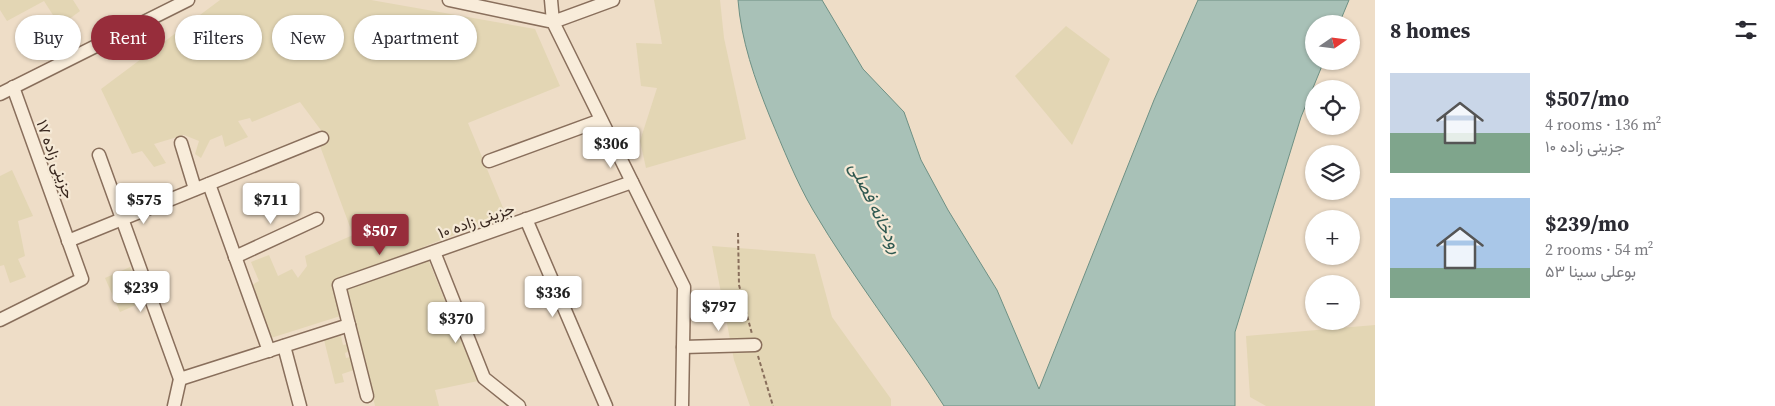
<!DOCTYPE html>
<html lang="en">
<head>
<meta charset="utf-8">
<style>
	body { margin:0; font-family:"Source Serif 4",Vazirmatn,serif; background:#f7f7f7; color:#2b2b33; height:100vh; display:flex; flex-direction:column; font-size:19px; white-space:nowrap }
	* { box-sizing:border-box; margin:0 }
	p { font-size:16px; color:#7c7c81 }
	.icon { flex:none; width:28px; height:28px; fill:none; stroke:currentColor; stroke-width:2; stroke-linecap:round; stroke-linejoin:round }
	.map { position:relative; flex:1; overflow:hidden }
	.details { display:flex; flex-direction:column; background:#fff; width:400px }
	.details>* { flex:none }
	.banner { position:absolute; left:15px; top:15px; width:475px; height:45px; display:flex; gap:10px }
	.needle { width:32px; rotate:76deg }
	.fabs { position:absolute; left:1305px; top:15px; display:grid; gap:10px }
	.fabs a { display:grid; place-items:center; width:55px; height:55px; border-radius:50%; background:#fff; box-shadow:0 1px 4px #0004; font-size:25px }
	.price { position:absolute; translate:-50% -42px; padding:0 11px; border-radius:5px; background:#fff; color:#222; font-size:16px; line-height:32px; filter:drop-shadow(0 1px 2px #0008) }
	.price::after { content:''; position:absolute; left:50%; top:30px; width:15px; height:11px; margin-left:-8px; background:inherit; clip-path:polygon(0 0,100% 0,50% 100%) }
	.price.on { background:#972d3b; color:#fff }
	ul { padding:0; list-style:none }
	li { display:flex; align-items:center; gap:15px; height:125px; padding:0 15px }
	li span { display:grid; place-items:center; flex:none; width:140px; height:100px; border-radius:0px; color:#555 }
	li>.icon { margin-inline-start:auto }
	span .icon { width:60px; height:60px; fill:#fffc; stroke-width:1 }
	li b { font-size:21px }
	h2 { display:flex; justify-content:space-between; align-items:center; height:60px; padding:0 15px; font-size:21px }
	.pill { padding:0 18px; border-radius:22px; background:#fff; box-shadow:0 1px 4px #0004; font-size:18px; line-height:45px }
	.pill.on { background:#972d3b; color:#fff }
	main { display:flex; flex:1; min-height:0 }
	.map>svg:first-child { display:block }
	.farmland { fill:#e3d6b4 }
	.water { fill:#a8c1b7; stroke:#6e9084 }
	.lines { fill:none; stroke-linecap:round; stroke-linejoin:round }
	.minor-casing { stroke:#896f5c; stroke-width:15 }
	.path { stroke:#896f5c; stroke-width:2; stroke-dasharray:4 2.5; stroke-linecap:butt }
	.minor { stroke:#f8ecda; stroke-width:12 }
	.labels { text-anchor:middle; stroke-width:4.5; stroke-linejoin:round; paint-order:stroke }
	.street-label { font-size:16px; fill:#3a2920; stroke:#f5e9d6 }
	.water-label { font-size:18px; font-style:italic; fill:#2f5951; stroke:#f5e9d6 }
</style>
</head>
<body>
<main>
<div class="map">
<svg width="1375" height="406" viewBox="0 0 1375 406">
	<rect width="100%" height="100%" fill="#eeddc7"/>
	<g class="farmland">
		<path d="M 0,0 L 73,0 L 80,11 L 60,26 L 44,1 L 7,21 L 0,10 Z"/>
		<path d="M 220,0 L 371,0 L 535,29 L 560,86 L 468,123 L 506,215 L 423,247 L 478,381 L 435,390 L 439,406 L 375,406 L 353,312 L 271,338 L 252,285 L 259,281 L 251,262 L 269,255 L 278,276 L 292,269 L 298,278 L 307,266 L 305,256 L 353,235 L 320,146 L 329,141 L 300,102 L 252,122 L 250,118 L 238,121 L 248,137 L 225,147 L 222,135 L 210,140 L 201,158 L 195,154 L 199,141 L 184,135 L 154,144 L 166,163 L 154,167 L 142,151 L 132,154 L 101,89 Z"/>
		<path d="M 654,0 L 720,0 L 724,38 L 746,139 L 646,168 L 640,141 L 657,88 L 641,86 L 636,43 L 662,44 Z"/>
		<path d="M 1066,26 L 1110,59 L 1072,145 L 1015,76 Z"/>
		<path d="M 12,170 L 33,216 L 18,221 L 25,256 L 18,259 L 26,277 L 10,283 L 4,265 L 0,266 L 0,176 Z"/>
		<path d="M 712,246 L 815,254 L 832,317 L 891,399 L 891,406 L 750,406 L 734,360 Z"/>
		<path d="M 130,267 L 145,301 L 120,312 L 105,278 Z"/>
		<path d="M 1375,325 L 1375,406 L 1266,406 L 1250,397 L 1246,336 Z"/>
		<path d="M 341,336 L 343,345 L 348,344 L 350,351 L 345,353 L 346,358 L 351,357 L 354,370 L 342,374 L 344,382 L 335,384 L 324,340 Z"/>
	</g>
	<path class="water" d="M 738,0 L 822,0 L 863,69 L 904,112 L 921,160 L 948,210 L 997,290 L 1039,389 L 1154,100 L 1198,0 L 1349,0 L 1339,24 L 1314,24 L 1314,61 L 1324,61 L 1301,117 L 1235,332 L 1235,406 L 944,406 C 902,340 853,278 813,210 C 796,181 783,148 770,117 C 755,80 741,40 738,0 Z"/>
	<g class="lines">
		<g class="minor-casing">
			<g id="minor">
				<path d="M 449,0 L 553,22 L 684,287 L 682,406"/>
				<path d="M 551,0 L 553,22 L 613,0"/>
				<path d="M 0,94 L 188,0"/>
				<path d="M 181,143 L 195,189"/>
				<path d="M 99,155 L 180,379 L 174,406"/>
				<path d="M 489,161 L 601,120"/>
				<path d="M 209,184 L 269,351"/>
				<path d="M 526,219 L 606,406"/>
				<path d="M 68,241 L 322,138"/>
				<path d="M 434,252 L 484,378 L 519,406"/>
				<path d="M 235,257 L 317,219"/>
				<path d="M 0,320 L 82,279 L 13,87"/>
				<path d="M 349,325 L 367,396"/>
				<path d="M 284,346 L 300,406"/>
				<path d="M 683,347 L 755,345"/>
				<path d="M 180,379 L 349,325 L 339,285 L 632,182"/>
			</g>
		</g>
		<g class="path">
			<path d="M 738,233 L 739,285 L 752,334"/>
			<path d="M 758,356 L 773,406"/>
		</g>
		<use href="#minor" class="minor"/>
	</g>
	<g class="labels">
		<g class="street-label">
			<text transform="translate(56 159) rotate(70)" y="6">جزینی زاده ۱۷</text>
			<text transform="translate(476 220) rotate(-19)" y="6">جزینی زاده ۱۰</text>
		</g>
		<g class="water-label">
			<text transform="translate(876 208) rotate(64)" y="6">رودخانه فصلی</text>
		</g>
	</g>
</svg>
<div class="fabs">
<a><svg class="needle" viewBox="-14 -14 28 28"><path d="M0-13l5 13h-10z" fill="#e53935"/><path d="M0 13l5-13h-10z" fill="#7c7c81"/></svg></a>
<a><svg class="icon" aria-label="locate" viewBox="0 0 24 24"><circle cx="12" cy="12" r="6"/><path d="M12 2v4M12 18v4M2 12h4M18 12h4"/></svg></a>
<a><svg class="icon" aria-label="layers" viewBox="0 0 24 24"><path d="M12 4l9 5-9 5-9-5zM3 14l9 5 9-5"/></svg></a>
<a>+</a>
<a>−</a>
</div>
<b class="price" style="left:611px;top:169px">$306</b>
<b class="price" style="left:144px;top:225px">$575</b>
<b class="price" style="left:271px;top:225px">$711</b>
<b class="price on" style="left:380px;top:256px">$507</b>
<b class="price" style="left:141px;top:313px">$239</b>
<b class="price" style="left:553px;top:318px">$336</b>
<b class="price" style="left:719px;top:332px">$797</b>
<b class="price" style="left:456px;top:344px">$370</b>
<div class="banner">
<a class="pill">Buy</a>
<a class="pill on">Rent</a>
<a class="pill">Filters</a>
<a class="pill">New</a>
<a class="pill">Apartment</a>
</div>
</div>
<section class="details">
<h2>8 homes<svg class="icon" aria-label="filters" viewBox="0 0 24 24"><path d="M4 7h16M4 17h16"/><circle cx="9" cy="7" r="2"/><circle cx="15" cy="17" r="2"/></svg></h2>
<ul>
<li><span style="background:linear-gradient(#c9d6e8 60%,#7fa58c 0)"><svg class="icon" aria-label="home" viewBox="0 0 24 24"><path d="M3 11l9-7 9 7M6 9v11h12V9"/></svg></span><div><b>$507/mo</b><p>4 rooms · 136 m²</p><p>جزینی زاده ۱۰</p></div></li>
<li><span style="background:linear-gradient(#a9c7e8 70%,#7fa58c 0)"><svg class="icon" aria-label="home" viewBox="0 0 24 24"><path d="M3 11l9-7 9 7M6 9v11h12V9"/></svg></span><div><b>$239/mo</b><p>2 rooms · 54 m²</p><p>بوعلی سینا ۵۳</p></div></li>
</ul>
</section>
</main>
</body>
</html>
